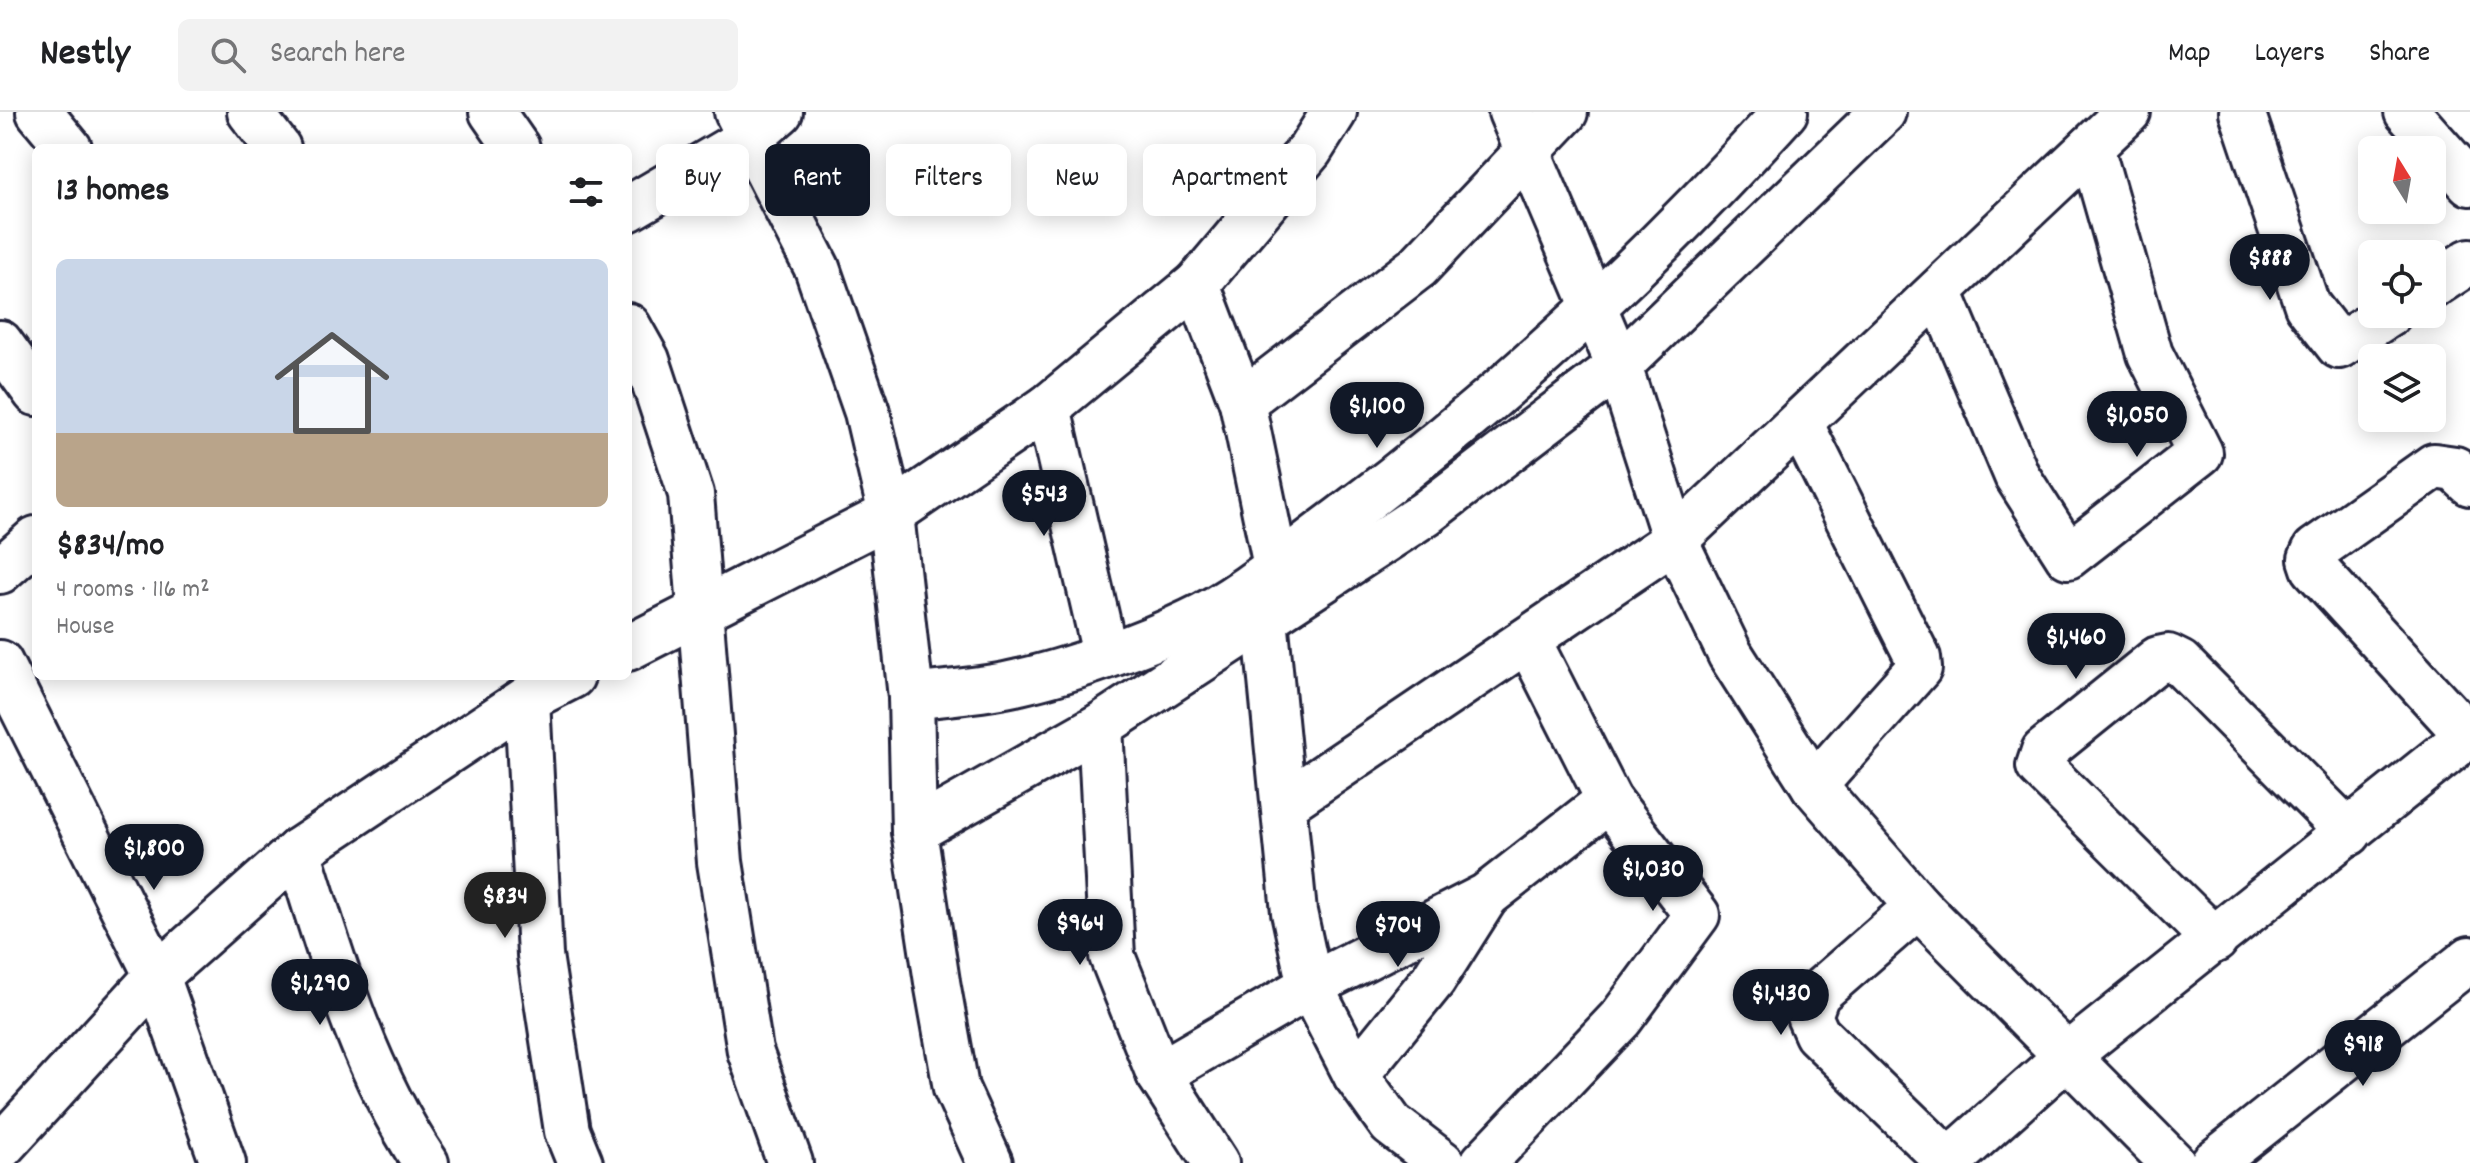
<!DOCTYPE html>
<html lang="en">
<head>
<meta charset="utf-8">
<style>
	body { margin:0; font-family:Dekko,sans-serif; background:#f2f2f2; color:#202124; height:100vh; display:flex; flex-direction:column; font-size:30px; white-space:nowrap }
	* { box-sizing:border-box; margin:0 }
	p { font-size:26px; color:#757577 }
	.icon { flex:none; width:44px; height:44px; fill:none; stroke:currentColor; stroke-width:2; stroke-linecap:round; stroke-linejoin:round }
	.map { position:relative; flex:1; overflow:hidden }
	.panel { position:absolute; left:32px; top:32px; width:600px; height:536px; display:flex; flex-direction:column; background:#fff; border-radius:12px; box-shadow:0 4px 20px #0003 }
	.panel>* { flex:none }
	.banner { position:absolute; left:656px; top:32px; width:760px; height:72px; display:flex; gap:16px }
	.needle { width:52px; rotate:349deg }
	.controls { position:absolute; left:2358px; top:24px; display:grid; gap:16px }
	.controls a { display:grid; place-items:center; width:88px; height:88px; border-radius:12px; background:#fff; box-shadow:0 4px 20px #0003; font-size:40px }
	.price { position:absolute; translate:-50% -68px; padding:0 18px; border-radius:28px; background:#111827; color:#fff; font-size:26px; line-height:52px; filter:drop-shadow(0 2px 4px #0008) }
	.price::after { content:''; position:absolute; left:50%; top:48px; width:24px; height:18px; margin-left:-12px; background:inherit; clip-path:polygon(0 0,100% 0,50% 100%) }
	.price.selected { background:#222; color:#fff }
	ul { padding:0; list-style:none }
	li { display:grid; align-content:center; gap:16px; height:424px; padding:0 24px }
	li span { display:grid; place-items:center; height:248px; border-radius:12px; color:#555 }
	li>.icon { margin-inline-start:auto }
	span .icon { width:144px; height:144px; fill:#fffc; stroke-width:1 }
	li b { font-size:34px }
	h2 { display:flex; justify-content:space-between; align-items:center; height:96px; padding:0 24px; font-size:34px }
	.chip { padding:0 28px; border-radius:12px; background:#fff; box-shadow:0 4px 20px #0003; font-size:28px; line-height:72px }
	.chip.selected { background:#111827; color:#fff }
	header { display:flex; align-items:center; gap:48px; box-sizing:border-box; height:112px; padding:0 40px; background:#fff; border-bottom:2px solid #e0e0e0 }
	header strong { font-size:38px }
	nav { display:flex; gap:44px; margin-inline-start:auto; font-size:28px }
	.search { width:560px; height:72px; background:#f2f2f2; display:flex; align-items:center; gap:20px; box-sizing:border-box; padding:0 28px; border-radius:12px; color:#757577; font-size:30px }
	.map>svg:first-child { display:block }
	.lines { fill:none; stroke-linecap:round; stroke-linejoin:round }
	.minor-casing { stroke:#22223b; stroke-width:50 }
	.minor { stroke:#fff; stroke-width:44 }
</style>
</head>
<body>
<header>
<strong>Nestly</strong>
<div class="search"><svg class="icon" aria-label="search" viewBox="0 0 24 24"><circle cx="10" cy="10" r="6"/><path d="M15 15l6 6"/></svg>Search here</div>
<nav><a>Map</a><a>Layers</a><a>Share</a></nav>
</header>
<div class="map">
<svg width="2470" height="1051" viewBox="0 0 2470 1051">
	<rect width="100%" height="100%" fill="#fff"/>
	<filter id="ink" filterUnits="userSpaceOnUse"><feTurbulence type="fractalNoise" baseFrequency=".0125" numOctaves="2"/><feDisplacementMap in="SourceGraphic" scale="16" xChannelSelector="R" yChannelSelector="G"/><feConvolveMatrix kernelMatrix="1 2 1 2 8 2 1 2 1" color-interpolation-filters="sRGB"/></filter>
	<g filter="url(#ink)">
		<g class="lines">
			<g class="minor-casing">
				<g id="minor">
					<path d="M 39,0 L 69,36"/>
					<path d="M 250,0 L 278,36"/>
					<path d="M 492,0 L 517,36"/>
					<path d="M 737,0 L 817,156 L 867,300 L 891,402 L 911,585 L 914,719 L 937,870 L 956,976 L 990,1051"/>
					<path d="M 1511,0 L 1619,254 L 1675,428 L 1730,542 L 1814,674 L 1918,794 L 2173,1051"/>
					<path d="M 2242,0 L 2307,193 L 2339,234 L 2389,202"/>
					<path d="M 2407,0 L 2470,71"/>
					<path d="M 628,97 L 751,25 L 780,0"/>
					<path d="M 1197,172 L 1242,290 L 1276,454"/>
					<path d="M 2432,174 L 2470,149"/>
					<path d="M 1939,179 L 2017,364 L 2068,444 L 2200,341 L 2150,242 L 2091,35"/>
					<path d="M 628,214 L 647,248 L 691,382 L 720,750 L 750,939 L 790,1051"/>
					<path d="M 0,231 L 36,281"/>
					<path d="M 1242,290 L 1418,155 L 1565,0"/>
					<path d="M 1048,295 L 1105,542"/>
					<path d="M 1800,311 L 1918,546 L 1919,556 L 1814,674"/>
					<path d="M 0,459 L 36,427"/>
					<path d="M 1265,507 L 1294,800 L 1310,874 L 1356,963 L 1391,1012 L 1442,1051"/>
					<path d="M 628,536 L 891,402 L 1048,295 L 1197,172 L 1310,38 L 1334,0"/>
					<path d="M 0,551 L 157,864 L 223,1051"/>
					<path d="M 911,585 C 946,580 984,579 1019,570 C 1069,559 1143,533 1190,510 C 1240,487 1294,441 1339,408 C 1502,287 1649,150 1785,0"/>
					<path d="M 527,587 L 540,843 L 567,1019 L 580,1051"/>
					<path d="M 1100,614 L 1112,844 L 1159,962 L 1216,1051"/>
					<path d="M 2468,624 L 2314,456 L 2311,447 L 2315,438 L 2434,354 L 2455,357 L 2470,371"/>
					<path d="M 1284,692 L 1675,428 L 2128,0"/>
					<path d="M 914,719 L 1100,614 L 1426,401 L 1619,254 L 1883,0"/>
					<path d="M 298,739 C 331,845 363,958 426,1051"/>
					<path d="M 1918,794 L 1817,882 L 1809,904 L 1817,922 L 1949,1050"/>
					<path d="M 2215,828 L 2039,654 L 2044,639 L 2158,547 L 2168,545 L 2180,551 L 2349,721"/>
					<path d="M 1159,962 L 1310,874 L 1486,784 L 1609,688"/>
					<path d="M 1356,963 L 1433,868 L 1485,786"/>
					<path d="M 0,1036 L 157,864 L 298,739 L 527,587 L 572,564"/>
					<path d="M 1483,1051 L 1621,906 L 1697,803 L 1609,688 L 1528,528"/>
					<path d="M 1947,1051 L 2067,944 L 2470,622"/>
					<path d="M 2213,1051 L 2470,847"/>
				</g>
			</g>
			<use href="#minor" class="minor"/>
		</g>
	</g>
</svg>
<div class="controls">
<a><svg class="needle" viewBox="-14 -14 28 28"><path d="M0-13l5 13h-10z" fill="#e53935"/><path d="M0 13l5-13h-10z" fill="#757577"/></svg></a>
<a><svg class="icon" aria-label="locate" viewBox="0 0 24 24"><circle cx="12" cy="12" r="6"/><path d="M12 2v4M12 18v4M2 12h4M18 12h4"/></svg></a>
<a><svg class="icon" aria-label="layers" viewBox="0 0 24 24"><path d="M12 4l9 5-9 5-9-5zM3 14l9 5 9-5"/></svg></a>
</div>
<b class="price" style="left:2270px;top:190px">$888</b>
<b class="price" style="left:1377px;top:338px">$1,100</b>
<b class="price" style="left:2137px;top:347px">$1,050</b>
<b class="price" style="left:1044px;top:426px">$543</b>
<b class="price" style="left:2076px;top:569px">$1,460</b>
<b class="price" style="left:154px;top:780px">$1,800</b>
<b class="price" style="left:1653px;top:801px">$1,030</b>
<b class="price selected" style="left:505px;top:828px">$834</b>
<b class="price" style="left:1080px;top:855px">$964</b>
<b class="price" style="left:1398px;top:857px">$704</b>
<b class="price" style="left:320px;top:915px">$1,290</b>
<b class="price" style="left:1781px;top:925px">$1,430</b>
<b class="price" style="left:2363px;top:976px">$918</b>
<div class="banner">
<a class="chip">Buy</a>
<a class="chip selected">Rent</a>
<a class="chip">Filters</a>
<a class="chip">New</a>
<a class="chip">Apartment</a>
</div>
<section class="panel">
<h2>13 homes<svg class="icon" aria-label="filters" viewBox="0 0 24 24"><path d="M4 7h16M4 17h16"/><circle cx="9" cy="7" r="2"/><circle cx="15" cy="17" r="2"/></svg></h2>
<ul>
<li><span style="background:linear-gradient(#c9d6e8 70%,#b9a48a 0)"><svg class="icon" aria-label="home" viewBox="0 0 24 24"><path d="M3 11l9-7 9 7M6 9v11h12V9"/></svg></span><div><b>$834/mo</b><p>4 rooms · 116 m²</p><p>House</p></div></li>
</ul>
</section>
</div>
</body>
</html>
